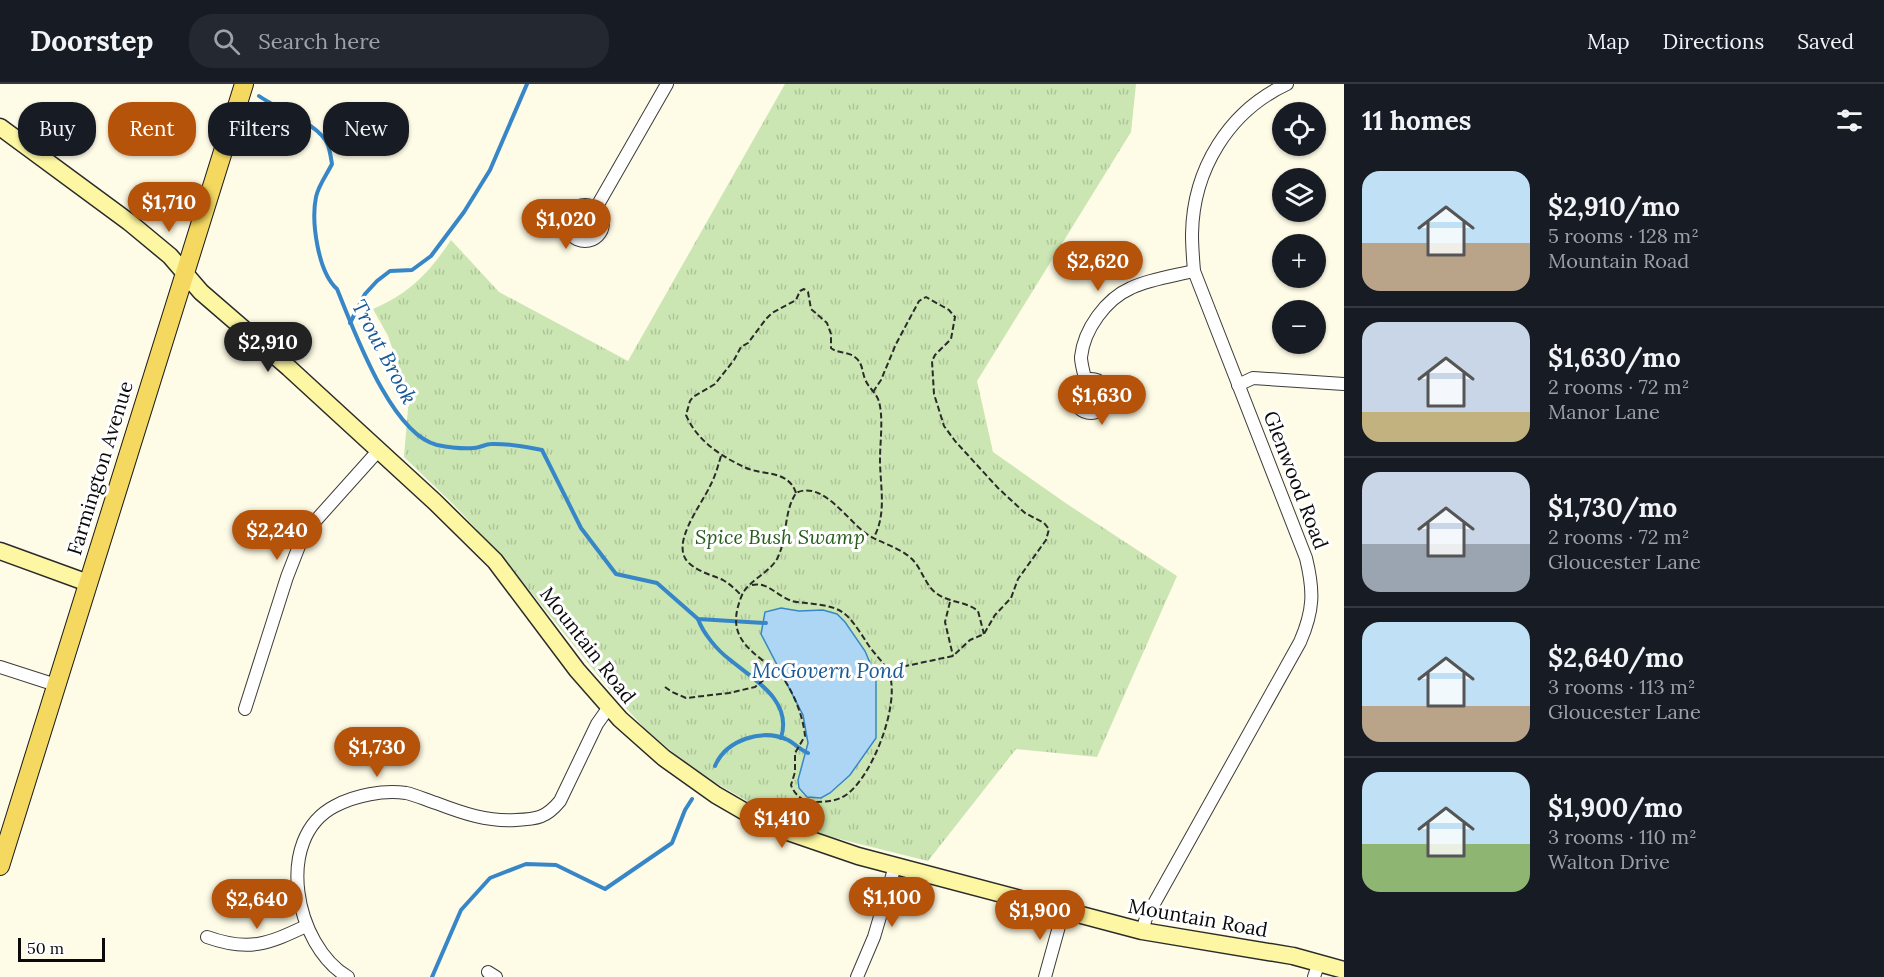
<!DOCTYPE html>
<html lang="en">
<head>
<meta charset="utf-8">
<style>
	body { margin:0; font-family:Lora,serif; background:#242831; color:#f1f3f6; height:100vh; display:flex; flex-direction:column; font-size:22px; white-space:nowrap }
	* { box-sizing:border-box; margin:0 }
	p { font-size:20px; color:#9ea1a6 }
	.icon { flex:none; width:33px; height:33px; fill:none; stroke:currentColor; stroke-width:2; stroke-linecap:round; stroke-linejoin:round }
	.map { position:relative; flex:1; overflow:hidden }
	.side { display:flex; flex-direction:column; background:#171b24; width:540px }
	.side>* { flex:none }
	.hud { position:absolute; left:18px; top:18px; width:570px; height:54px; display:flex; gap:12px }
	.controls { position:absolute; left:1272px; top:18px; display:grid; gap:12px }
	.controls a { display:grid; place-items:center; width:54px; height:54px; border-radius:50%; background:#171b24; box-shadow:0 2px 4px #0004; font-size:30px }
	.scale { position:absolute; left:18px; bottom:15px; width:87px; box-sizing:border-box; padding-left:6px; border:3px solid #090909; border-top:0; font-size:16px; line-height:21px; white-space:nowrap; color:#090909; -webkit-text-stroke:4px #fff; paint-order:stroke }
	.price { position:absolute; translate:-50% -51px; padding:0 14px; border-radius:21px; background:#b45309; color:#fff; font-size:20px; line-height:39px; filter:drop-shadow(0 2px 3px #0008) }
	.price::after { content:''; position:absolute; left:50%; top:36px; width:18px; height:14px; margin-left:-9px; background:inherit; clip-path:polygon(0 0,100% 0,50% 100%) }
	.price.selected { background:#222; color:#fff }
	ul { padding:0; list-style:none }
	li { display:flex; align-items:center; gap:18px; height:150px; padding:0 18px }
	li+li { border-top:2px solid #363941 }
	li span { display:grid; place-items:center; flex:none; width:168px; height:120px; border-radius:18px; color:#555 }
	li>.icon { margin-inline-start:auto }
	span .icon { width:72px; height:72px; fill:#fffc; stroke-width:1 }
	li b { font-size:26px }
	h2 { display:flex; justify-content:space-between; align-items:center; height:72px; padding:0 18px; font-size:26px }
	.pill { padding:0 21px; border-radius:24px; background:#171b24; box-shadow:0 2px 4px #0004; font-size:21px; line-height:54px }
	.pill.selected { background:#b45309; color:#fff }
	header { display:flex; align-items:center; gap:36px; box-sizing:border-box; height:84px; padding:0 30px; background:#171b24; border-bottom:2px solid #363941 }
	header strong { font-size:28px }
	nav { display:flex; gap:33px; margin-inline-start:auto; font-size:21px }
	.search { width:420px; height:54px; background:#242831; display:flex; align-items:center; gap:15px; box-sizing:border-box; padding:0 21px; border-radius:24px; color:#9ea1a6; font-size:22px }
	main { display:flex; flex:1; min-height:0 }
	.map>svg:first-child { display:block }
	.park { fill:url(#park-tufts) }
	.water { fill:#add6f4; stroke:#3787c8; stroke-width:1.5 }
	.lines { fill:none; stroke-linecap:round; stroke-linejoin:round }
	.stream { stroke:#3787c8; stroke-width:4 }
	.street-casing { stroke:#3c3c3c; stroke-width:14 }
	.secondary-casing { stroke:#2b2b2b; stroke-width:19 }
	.primary-casing { stroke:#1a1a1a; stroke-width:20 }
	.path { stroke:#2b2b2b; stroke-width:2; stroke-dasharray:6 3; stroke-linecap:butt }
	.street { stroke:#fff; stroke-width:12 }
	.secondary { stroke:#fdf7a3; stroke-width:16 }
	.primary { stroke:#f4d860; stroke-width:18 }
	.labels { text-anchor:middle; stroke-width:6; stroke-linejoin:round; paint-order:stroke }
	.street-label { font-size:20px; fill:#090909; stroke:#fff }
	.park-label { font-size:20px; font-style:italic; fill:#275d1d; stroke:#fff }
	.water-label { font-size:21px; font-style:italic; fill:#185995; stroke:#fff }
</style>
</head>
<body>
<header>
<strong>Doorstep</strong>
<div class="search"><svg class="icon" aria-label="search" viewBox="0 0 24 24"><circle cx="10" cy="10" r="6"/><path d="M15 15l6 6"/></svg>Search here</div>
<nav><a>Map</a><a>Directions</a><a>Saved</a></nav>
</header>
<main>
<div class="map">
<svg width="1344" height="893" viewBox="0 0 1344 893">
	<defs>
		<pattern id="park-tufts" width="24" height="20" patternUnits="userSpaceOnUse" patternTransform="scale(1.5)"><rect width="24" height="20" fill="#cbe6b3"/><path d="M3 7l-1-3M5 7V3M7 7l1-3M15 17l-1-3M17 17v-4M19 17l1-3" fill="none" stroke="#adc499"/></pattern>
	</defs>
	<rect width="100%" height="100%" fill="#fefbe6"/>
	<path class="park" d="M 785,0 L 1136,0 L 1131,48 L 977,297 L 993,368 L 1067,420 L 1177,492 L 1097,673 L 1016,665 L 928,777 L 795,744 L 698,689 L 647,647 L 614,611 L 500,470 L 453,420 L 404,373 L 409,312 L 388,252 L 373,225 C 410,209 429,189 451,156 L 499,208 L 628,277 Z"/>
	<path class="water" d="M 781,524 L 799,527 L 823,526 L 837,530 L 845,538 L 865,567 L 876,593 L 876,654 L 850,691 L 830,709 L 821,714 L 807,713 L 799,704 L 798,696 L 808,659 L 803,631 L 761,550 L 765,528 Z"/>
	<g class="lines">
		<g class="stream">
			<path d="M 259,12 C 277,25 320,40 328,61 C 330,67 331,74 332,80 C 327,90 318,102 316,113 C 311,138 318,188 337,205 C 354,246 391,350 437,361 C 447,363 463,365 474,364 C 480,364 485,360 491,360 C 509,359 525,363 542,366 L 581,444 L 616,490 L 657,499 L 698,535 L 766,539"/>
			<path d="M 350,239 L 365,210 L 377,197 L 390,187 L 412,186 L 431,172 L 464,128 L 490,86 L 527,0"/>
			<path d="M 698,535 C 703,549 717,566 729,575 C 753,595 793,616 781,654"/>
			<path d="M 715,682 C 726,656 762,644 788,656 C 795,660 801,666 808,669"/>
			<path d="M 432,893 L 461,826 L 490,794 L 526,780 L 556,781 L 605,805 L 672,759 L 685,726 L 692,715"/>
		</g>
		<g class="street-casing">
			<g id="street">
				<circle cx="585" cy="139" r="18"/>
				<path d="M 596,124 L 667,0"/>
				<circle cx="1091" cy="312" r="17"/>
				<path d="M 1085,296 C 1084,288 1081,280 1081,273 C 1084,245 1106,215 1131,204 C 1150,195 1173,192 1194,187"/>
				<path d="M 1238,301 L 1253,294 L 1344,300"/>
				<path d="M 0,583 L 56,601"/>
				<path d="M 245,625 L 287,493 L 301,457 L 309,444 L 378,367"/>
				<path d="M 1142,847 L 1146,834 L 1300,558 C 1314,526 1314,507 1306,474 L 1194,187 C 1193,175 1192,162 1192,150 C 1193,85 1229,27 1287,0"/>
				<path d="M 207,853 C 249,868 268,860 306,842"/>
				<path d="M 488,888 L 496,893"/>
				<path d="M 348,893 C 295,862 273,754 335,722 C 356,711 383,706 406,709 C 416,711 426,716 436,719 C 462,729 488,738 516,736 C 537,735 546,734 560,717 L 597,640 L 609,623"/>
				<path d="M 857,893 L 874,853 L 895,782"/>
				<path d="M 1045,893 L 1063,828"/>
				<path d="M 1314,893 L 1319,878"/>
			</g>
		</g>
		<g class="secondary-casing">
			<g id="secondary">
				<path d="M 0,43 L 129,138 L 170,172 L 201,208 L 289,284 L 435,418 L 495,477 L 577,586 L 620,635 L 664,674 L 716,711 L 754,733 L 788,748 L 858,772 L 1142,847 L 1293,872 L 1344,886"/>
				<path d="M 0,467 L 88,499"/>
			</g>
		</g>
		<g class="primary-casing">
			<path id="primary" d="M 0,782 L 244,0"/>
		</g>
		<g class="path">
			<path d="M 873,308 L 881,296 L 896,260 L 919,217 L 926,213 L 949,226 L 955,233 L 951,255 L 935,271 L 932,277 L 934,310 L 944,342 L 955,357 L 998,404 L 1025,429 L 1044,439 L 1049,445 L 1046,456 L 1018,495 L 1011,514 L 995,531 L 984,550 L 970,556 L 953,572 L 887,586"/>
			<path d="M 721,372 C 718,382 715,393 710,402 C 701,422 668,462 690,480 C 701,489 712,491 723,496 C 730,500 736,506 741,511"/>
			<path d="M 796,409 C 788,385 762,392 744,383 C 721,372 697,357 686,331 L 690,317 L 693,313 L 715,300 L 734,276 L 741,263 L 748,259 L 766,235 L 772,229 L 796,216 L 800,207 L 804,205 L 808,208 L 811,225 L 827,239 L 831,250 L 831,264 C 838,270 849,267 856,274 C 863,280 862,288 865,295 C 868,303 875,308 878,315 C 884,330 880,358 880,375 C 880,402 887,429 874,453"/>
			<path d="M 752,501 C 770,497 779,516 797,518 C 843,523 844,523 869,562 C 876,572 886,580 890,592 C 899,623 872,693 846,711 C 837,717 826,718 815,718 C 804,718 795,712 791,701 L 795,688 L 795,669 L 805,652 C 803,630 790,597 772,582 C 769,579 764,578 761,575 C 736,556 730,540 742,511 C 748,497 769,489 777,475 C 788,454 783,429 796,409 C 821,396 847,435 864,448 C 878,459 898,462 912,475 C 922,485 925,501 936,509 C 949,519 966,517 978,527 L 984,550"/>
			<path d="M 950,518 L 945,538 L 953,572"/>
			<path d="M 665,603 L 672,608 L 686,614 L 729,609 L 755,603 L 775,587"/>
		</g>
		<use href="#street" class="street"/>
		<use href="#secondary" class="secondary"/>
		<use href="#primary" class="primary"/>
	</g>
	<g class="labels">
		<g class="street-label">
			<text transform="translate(100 384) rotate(-73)" y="7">Farmington Avenue</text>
			<text transform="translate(1296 396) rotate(69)" y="7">Glenwood Road</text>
			<text transform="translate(588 561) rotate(52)" y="7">Mountain Road</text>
			<text transform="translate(1198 834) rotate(10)" y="7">Mountain Road</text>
		</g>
		<g class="park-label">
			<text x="780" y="460">Spice Bush Swamp</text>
		</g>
		<g class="water-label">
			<text transform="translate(384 268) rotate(62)" y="7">Trout Brook</text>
			<text x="828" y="594">McGovern Pond</text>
		</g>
	</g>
</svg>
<div class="controls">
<a><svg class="icon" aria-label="locate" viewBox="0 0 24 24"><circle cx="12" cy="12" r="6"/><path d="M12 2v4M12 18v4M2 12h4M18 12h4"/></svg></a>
<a><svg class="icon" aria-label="layers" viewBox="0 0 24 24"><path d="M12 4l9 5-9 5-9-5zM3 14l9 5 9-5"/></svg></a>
<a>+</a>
<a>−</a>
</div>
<div class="scale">50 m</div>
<b class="price" style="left:169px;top:149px">$1,710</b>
<b class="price" style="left:566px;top:166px">$1,020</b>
<b class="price" style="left:1098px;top:208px">$2,620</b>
<b class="price selected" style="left:268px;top:289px">$2,910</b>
<b class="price" style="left:1102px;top:342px">$1,630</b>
<b class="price" style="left:277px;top:477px">$2,240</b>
<b class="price" style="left:377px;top:694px">$1,730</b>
<b class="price" style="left:782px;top:765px">$1,410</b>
<b class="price" style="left:892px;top:844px">$1,100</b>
<b class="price" style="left:257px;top:846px">$2,640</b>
<b class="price" style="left:1040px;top:857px">$1,900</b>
<div class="hud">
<a class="pill">Buy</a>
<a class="pill selected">Rent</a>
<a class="pill">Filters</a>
<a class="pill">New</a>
</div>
</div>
<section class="side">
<h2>11 homes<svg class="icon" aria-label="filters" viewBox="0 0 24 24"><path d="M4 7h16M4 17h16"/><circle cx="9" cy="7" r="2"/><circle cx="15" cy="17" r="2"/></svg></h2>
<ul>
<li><span style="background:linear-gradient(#bfe0f5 60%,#b9a48a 0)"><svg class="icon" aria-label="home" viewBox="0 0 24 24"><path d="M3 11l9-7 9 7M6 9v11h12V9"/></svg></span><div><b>$2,910/mo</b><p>5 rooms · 128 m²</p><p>Mountain Road</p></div></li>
<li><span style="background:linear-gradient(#c9d6e8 75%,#c2b280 0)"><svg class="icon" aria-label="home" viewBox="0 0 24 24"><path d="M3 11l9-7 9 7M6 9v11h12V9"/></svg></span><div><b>$1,630/mo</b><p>2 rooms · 72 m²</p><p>Manor Lane</p></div></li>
<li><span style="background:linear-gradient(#c9d6e8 60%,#9aa5b1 0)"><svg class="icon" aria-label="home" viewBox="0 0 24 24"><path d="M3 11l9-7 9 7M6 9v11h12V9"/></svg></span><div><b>$1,730/mo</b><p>2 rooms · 72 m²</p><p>Gloucester Lane</p></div></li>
<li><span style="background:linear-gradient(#bfe0f5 70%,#b9a48a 0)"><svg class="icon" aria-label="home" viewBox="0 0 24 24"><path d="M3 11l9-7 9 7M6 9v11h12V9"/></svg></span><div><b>$2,640/mo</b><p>3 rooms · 113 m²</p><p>Gloucester Lane</p></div></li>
<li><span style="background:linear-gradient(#bfe0f5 60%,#8fb573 0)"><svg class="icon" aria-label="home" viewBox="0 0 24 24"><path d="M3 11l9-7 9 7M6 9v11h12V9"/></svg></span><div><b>$1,900/mo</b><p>3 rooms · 110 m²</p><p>Walton Drive</p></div></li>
</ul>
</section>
</main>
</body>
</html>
